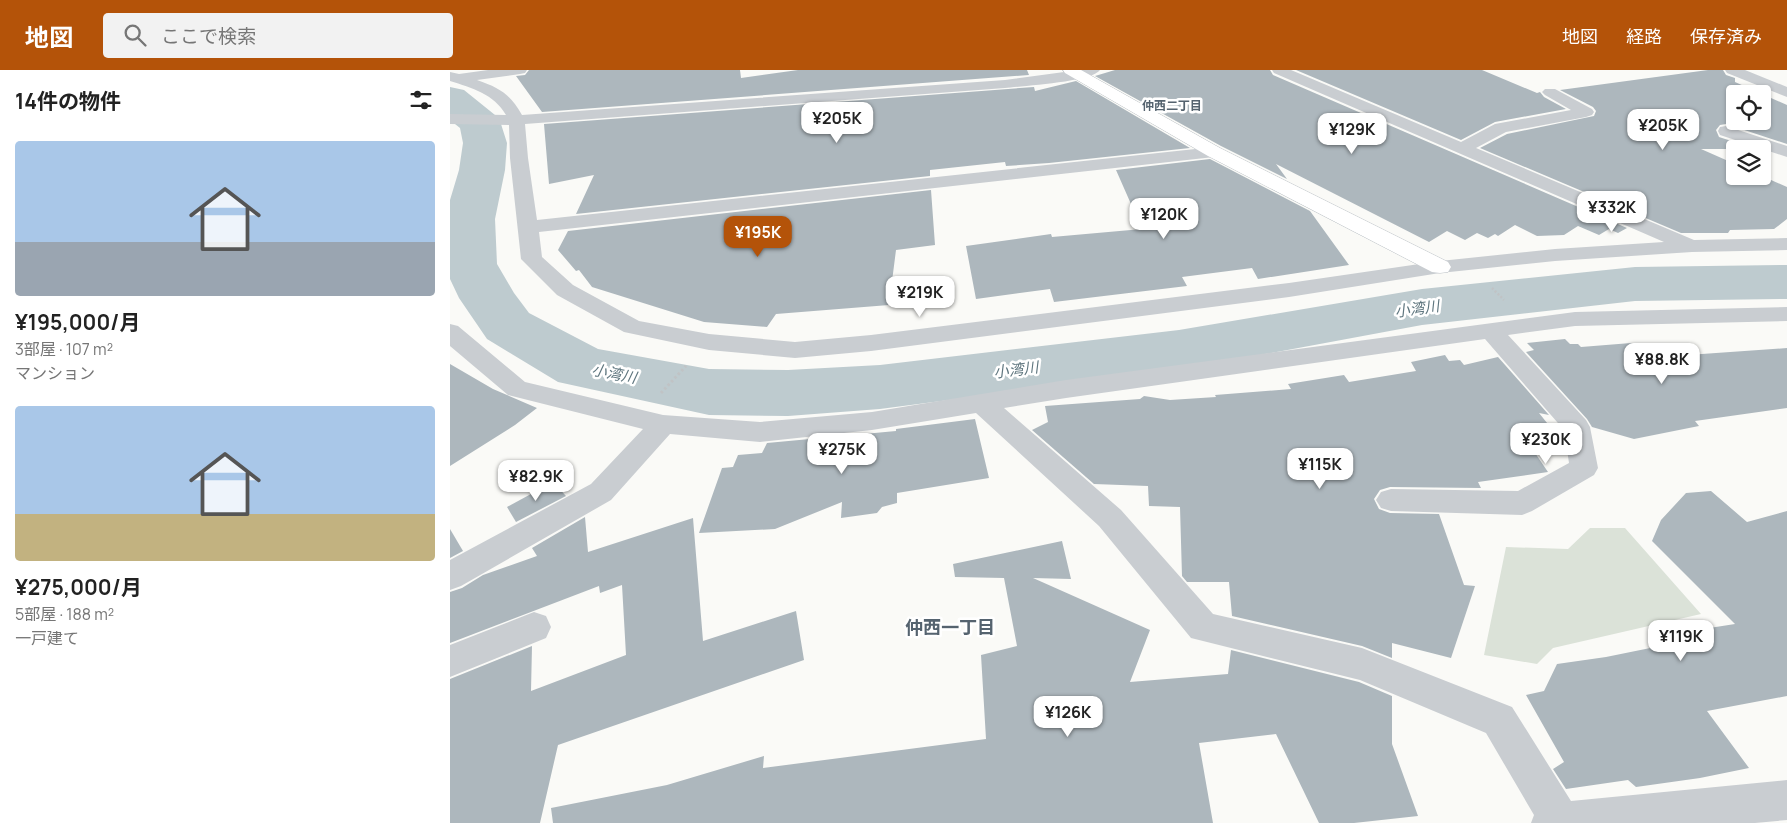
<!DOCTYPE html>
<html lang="ja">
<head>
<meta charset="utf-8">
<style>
	body { margin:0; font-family:Manrope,"Noto Sans JP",sans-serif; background:#f2f2f2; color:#222; height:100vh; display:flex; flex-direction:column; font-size:19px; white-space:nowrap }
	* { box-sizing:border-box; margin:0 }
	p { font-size:16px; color:#767676 }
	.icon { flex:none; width:28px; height:28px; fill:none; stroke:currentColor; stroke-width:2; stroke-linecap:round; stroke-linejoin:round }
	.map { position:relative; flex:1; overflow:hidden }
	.drawer { display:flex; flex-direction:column; background:#fff; width:450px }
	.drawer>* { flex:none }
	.controls { position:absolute; left:1276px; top:15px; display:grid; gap:10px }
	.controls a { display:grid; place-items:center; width:45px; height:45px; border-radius:5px; background:#fff; box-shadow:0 1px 4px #0004; font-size:25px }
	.price { position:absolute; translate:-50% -42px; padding:0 11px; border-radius:10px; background:#fff; color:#222; font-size:16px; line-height:32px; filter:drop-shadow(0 1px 2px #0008) }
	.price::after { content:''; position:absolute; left:50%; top:30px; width:15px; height:11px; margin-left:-8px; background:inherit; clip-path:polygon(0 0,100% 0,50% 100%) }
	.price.current { background:#b45309; color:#fff }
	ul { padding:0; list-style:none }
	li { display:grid; align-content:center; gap:10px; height:265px; padding:0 15px }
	li span { display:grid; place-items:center; height:155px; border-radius:5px; color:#555 }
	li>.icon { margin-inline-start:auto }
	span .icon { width:90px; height:90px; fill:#fffc; stroke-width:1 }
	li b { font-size:21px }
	h2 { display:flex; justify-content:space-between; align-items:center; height:60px; padding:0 15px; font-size:21px }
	header { display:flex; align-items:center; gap:30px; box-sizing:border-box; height:70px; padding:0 25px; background:#b45309; color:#fff }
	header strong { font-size:24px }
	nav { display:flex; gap:28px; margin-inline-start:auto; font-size:18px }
	.search { width:350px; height:45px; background:#f2f2f2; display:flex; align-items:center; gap:12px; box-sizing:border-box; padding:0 18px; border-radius:5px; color:#767676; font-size:19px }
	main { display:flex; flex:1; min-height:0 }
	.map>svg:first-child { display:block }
	.green { fill:#dbe2d8 }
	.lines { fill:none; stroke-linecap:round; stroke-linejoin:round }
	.river { fill:#becbcf; fill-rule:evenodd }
	.building { fill:#adb7bd; fill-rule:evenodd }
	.secondary-casing { stroke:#b9bfc4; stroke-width:1 }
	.path-far1 { stroke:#c0c3c5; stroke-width:2.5; stroke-dasharray:2 2; stroke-linecap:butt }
	.path { stroke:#c0c3c5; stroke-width:3; stroke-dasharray:2.5 2.5; stroke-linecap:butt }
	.street { fill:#c9cdd1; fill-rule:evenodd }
	.secondary { fill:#fff; fill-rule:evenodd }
	.labels { text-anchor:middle; stroke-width:5; stroke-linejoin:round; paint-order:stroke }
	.far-neighbourhood-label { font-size:12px; font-weight:bold; fill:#55636f; stroke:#fff }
	.water-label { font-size:15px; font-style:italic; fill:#5e757e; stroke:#fff }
	.near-neighbourhood-label { font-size:18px; font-weight:bold; fill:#55636f; stroke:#fff }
</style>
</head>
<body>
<header>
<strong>地図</strong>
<div class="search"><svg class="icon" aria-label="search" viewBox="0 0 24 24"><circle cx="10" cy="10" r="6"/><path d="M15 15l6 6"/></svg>ここで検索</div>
<nav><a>地図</a><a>経路</a><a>保存済み</a></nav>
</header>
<main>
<section class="drawer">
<h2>14件の物件<svg class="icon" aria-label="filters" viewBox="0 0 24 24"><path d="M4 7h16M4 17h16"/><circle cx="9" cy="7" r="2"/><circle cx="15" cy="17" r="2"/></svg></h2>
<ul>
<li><span style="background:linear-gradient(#a9c7e8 65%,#9aa5b1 0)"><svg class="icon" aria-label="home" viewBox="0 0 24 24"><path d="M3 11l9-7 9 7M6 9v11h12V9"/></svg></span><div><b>¥195,000/月</b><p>3部屋 · 107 m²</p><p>マンション</p></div></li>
<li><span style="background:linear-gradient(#a9c7e8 70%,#c2b280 0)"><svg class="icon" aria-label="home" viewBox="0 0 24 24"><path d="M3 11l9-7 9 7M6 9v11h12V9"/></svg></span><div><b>¥275,000/月</b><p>5部屋 · 188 m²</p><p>一戸建て</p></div></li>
</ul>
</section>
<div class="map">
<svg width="1337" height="753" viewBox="0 0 1337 753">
	<rect width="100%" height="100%" fill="#fafaf7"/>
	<path class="green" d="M 1140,458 L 1175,458 L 1251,544 L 1103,578 L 1087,594 L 1034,585 L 1056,477 L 1118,479 Z"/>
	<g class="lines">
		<path class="river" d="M 0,17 L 14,20 L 45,45 L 51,54 L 57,73 L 55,100 L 45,149 L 47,194 L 64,223 L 79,243 L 148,279 L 259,299 L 338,300 L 430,295 L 729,260 L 972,219 L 1185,197 L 1337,195 L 1337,229 L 1185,231 L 972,255 L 729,300 L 430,339 L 338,346 L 259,345 L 108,312 L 37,269 L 9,228 L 0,209 L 0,130 L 9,100 L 13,73 L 10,58 L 0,50 Z"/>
	</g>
	<g class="building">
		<path d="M 79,0 L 290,0 L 291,8 L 348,0 L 577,0 L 579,5 L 92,42 L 66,6 L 75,5 Z"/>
		<path d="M 665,0 L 820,0 L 823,5 L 1177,158 L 1168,163 L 1159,159 L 1149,165 L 1128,156 L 1114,165 L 1087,166 L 1065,155 L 1048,166 L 1045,164 L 1038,168 L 1027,163 L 1015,170 L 997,161 L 979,172 L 826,94 L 837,109 L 771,76 L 645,6 Z"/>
		<path d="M 846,0 L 1032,0 L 1087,23 L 1090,22 L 1094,27 L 1116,39 L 1045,52 L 1011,70 Z"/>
		<path d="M 1258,0 L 1273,0 L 1276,5 L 1285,8 L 1285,12 L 1337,35 L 1337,74 L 1276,54 L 1270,55 L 1266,60 L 1269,67 L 1306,79 L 1251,79 L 1285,94 L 1285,106 L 1312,106 L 1337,117 L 1337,149 L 1324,159 L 1280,160 L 1278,163 L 1231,163 L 1030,78 L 1057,64 L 1144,46 L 1146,41 L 1143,37 L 1110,20 ZM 1285,24 L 1312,24 L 1312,51 L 1285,51 Z"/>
		<path d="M 626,11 L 740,78 L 599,93 L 556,96 L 555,92 L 480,100 L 480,106 L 126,144 L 144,105 L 99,114 L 94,54 L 584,17 L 585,21 Z"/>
		<path d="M 760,89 L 860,141 L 899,195 L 808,209 L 802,198 L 732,207 L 737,216 L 604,232 L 600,219 L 526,229 L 516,176 L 601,164 L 602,167 L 692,159 L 666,100 Z"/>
		<path d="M 481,120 L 485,175 L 446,180 L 439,235 L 326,244 L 317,257 L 254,252 L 142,217 L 129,200 L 126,201 L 108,180 L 118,161 Z"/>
		<path d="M 1115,269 L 1120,274 L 1128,274 L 1131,277 L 1181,273 L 1195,288 L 1337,278 L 1337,338 L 1245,351 L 1249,356 L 1184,369 L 1142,357 L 1137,349 L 1076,282 L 1084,280 L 1077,273 Z"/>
		<path d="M 995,285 L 999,291 L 1010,290 L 1014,295 L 1048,287 L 1099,345 L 1089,343 L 1114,374 L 1115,377 L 1083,380 L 1098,402 L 1028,412 L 1031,418 L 940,417 L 930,420 L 924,429 L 929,439 L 940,443 L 989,444 L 1014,515 L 1025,516 L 1001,588 L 942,573 L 942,588 L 912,576 L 782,546 L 779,512 L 737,512 L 732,506 L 730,437 L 699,436 L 698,416 L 644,414 L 582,360 L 598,352 L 595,336 L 690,329 L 694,326 L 720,330 L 766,327 L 765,325 L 841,319 L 838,314 L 894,305 L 899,312 L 966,301 L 961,292 Z"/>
		<path d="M 0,294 L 43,319 L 87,338 L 65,355 L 0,396 Z"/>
		<path d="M 525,349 L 539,408 L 447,423 L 447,433 L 432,437 L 427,443 L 391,448 L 392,432 L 325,459 L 249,463 L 272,398 L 283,397 L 288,385 L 312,383 L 317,373 L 446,361 L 446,359 Z"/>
		<path d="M 103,412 L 116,426 L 66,452 L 57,437 Z"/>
		<path d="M 1261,421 L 1297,452 L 1337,441 L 1337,626 L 1257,641 L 1299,698 L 1250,708 L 1186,717 L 1178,710 L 1116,719 L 1103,699 L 1114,692 L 1076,625 L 1094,621 L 1107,594 L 1156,587 L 1215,575 L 1208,566 L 1285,554 L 1202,471 L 1211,450 L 1236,423 Z"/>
		<path d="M 135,447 L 138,482 L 243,448 L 253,571 L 346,541 L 354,590 L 108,675 L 90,753 L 0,753 L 0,609 L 82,576 L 81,621 L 176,585 L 172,515 L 150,523 L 149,516 L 0,573 L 0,522 L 12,518 L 33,505 L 87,486 L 82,478 Z"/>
		<path d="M 0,459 L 13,481 L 0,488 Z"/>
		<path d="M 612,471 L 621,509 L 583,508 L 700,560 L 680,612 L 778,604 L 781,580 L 909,612 L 942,626 L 942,674 L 968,746 L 904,753 L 869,753 L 826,664 L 749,673 L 763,753 L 103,753 L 101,738 L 217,715 L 314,686 L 313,698 L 536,669 L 531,585 L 567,576 L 554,508 L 505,507 L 503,494 Z"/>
	</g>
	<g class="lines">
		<g class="secondary-casing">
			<path id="secondary" d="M 613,0 L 631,0 L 770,78 L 998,192 L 1001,197 L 998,202 L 990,203 L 982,202 L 758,86 L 615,3 Z"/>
		</g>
		<path class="path-far1" d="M 1042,218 L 1054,230"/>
		<path class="path" d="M 211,323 L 236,296"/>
		<g class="street">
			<path d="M 38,0 L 77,0 L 75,3 L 70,4 L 27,10 C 50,18 60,24 72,45 L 555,10 L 629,0 L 650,0 C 642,12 572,16 555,18 L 75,54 L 78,88 L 87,150 L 764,77 L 770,78 L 773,82 L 770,86 L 764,87 L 89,162 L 92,187 L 123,215 L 189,251 L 259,264 L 345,272 L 421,265 L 839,213 L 990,191 L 1105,179 L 1214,172 L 824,3 L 822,0 L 841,0 L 1011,72 L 1045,54 L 1121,40 L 1095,25 L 1092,22 L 1095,19 L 1105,19 L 1142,39 L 1144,42 L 1142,45 L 1136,47 L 1056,62 L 1026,78 L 1244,170 L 1337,168 L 1337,180 L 1242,182 L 1105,191 L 990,203 L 839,227 L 421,281 L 345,288 L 259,280 L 174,262 L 107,225 L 71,189 L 60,88 L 59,55 L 0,54 L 0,44 L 56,45 C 44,24 22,18 0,11 L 0,2 L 9,4 Z"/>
			<path d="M 1275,0 L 1295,0 L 1337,17 L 1337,27 L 1277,3 Z"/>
			<path d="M 1276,56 L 1337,76 L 1337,87 L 1270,65 L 1268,61 L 1270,57 Z"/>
			<path d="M 1337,237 L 1337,251 L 1125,256 L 1058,265 L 1136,350 L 1140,357 L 1148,398 L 1144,405 L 1082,441 L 1072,445 L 941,441 L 931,438 L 926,430 L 931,422 L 941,419 L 1068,421 L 1119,393 L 1114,360 L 1035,269 L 616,328 L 554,338 L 671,440 L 763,544 L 912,578 L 1062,637 L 1121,731 L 1337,710 L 1337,750 L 1305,753 L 1081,753 L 1084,745 L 1036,663 L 910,610 L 741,568 L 649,456 L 526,343 L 422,360 L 310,372 L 220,364 L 161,430 L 11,516 L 0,520 L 0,490 L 141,414 L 193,359 L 58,325 L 0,276 L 0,254 L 8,256 L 75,312 L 213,345 L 310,352 L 422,342 L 616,310 L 1125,242 Z"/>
			<path d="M 84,542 L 96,546 L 101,557 L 96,568 L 0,607 L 0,575 Z"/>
		</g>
		<use href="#secondary" class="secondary"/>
	</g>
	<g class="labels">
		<g class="far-neighbourhood-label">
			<text x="722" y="40">仲西二丁目</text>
		</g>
		<g class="water-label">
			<text transform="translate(967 239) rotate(-8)" y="5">小湾川</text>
			<text transform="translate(566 300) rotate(-7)" y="5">小湾川</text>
			<text transform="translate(164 304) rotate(11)" y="5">小湾川</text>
		</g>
		<g class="near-neighbourhood-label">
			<text x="500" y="564">仲西一丁目</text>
		</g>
	</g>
</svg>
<div class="controls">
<a><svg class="icon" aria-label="locate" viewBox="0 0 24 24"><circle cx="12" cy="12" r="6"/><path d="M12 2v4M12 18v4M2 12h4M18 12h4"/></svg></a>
<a><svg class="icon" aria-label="layers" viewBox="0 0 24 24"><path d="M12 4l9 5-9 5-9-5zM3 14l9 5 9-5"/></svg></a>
</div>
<b class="price" style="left:387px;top:74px">¥205K</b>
<b class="price" style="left:1213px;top:81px">¥205K</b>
<b class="price" style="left:902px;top:85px">¥129K</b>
<b class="price" style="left:1162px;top:163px">¥332K</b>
<b class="price" style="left:714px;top:170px">¥120K</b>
<b class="price current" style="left:308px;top:188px">¥195K</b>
<b class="price" style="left:470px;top:248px">¥219K</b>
<b class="price" style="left:1212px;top:315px">¥88.8K</b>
<b class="price" style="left:1096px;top:395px">¥230K</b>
<b class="price" style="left:392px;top:405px">¥275K</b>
<b class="price" style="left:870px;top:420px">¥115K</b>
<b class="price" style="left:86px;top:432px">¥82.9K</b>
<b class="price" style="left:1231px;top:592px">¥119K</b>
<b class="price" style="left:618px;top:668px">¥126K</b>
</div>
</main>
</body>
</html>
